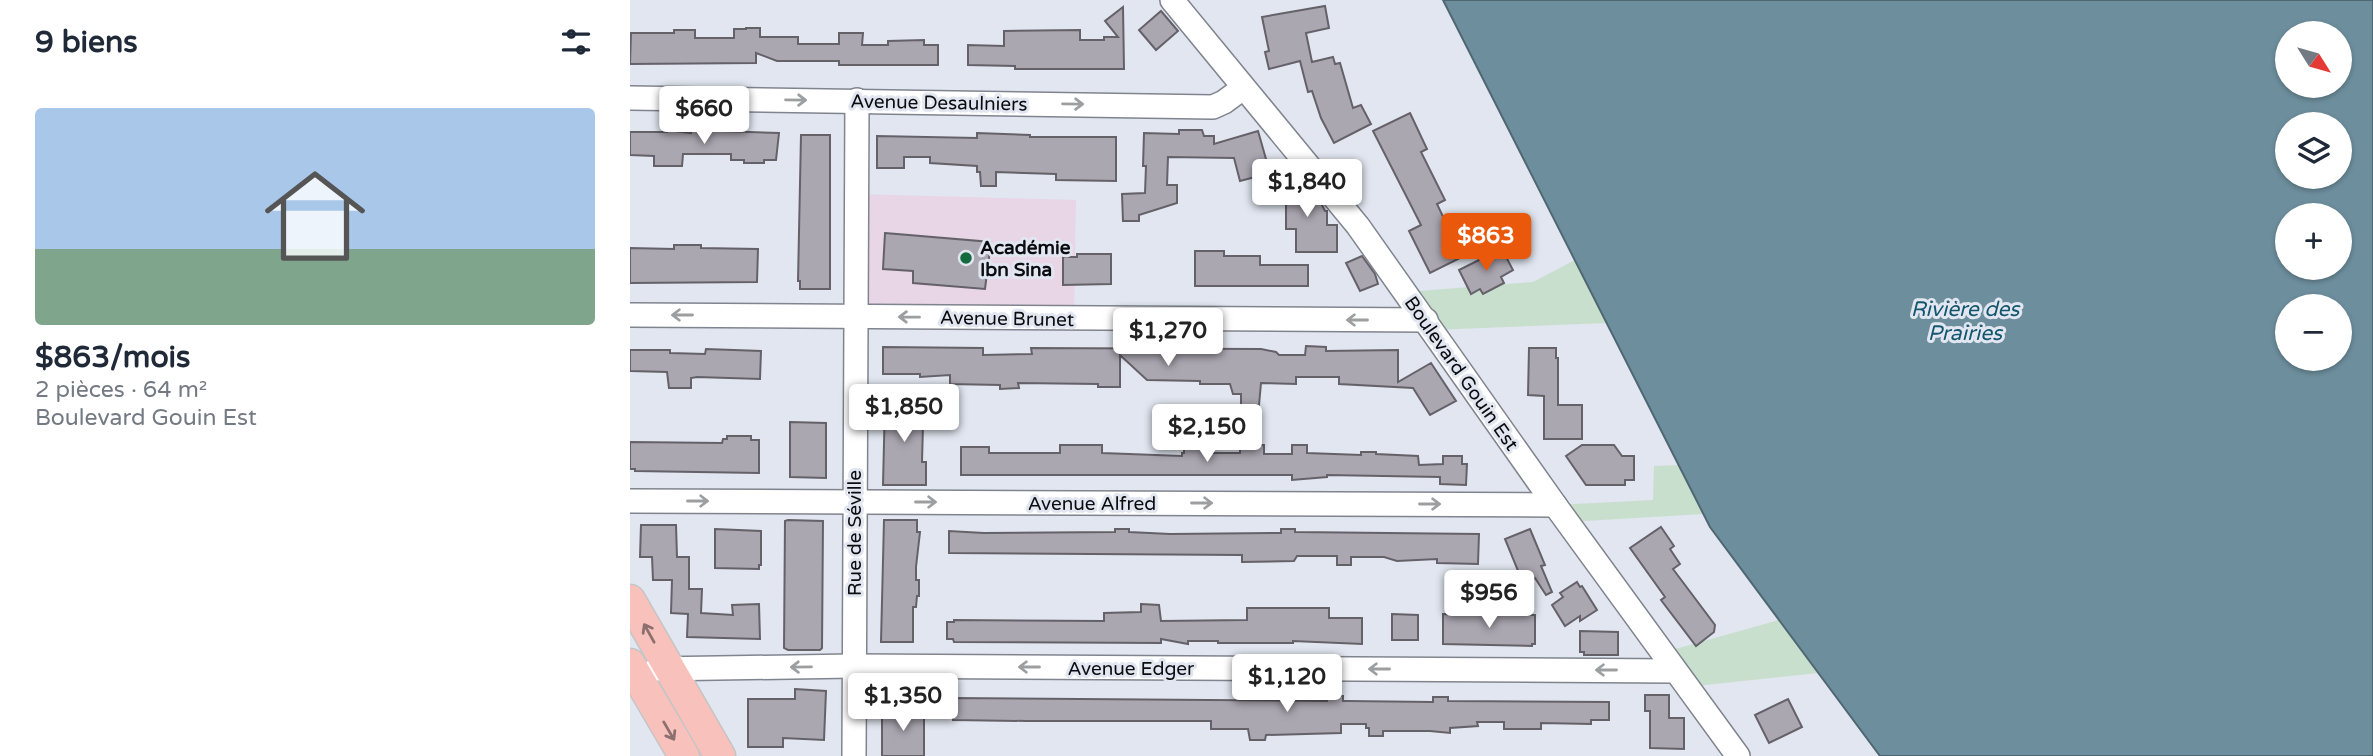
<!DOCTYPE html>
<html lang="fr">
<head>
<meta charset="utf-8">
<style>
	body { margin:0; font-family:"Varela Round",sans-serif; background:#f2f2f3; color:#1f2937; height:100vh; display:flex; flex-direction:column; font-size:26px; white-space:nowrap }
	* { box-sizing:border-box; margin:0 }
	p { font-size:23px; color:#747a83 }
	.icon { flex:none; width:38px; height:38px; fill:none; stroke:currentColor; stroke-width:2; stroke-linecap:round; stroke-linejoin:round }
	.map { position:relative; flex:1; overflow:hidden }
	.side { display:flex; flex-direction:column; background:#fff; width:630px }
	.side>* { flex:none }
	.needle { width:46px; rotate:127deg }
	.fabs { position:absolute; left:1645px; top:21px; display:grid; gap:14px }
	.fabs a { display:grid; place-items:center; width:77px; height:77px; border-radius:50%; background:#fff; box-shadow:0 2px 5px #0004; font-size:35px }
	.price { position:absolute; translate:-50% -60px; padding:0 16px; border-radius:7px; background:#fff; color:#222; font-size:23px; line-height:46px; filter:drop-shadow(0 2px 4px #0008) }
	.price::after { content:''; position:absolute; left:50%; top:42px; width:21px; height:16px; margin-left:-10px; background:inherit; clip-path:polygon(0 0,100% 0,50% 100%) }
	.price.active { background:#ea580c; color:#fff }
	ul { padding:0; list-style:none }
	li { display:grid; align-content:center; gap:14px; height:371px; padding:0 35px }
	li+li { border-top:2px solid #e0e1e3 }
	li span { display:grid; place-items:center; height:217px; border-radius:7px; color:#555 }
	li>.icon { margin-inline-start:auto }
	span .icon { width:126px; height:126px; fill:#fffc; stroke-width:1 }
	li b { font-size:30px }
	h2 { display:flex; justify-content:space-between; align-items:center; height:84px; padding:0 35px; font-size:30px }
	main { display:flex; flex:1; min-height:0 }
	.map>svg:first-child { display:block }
	.education { fill:#e8d5e6 }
	.green { fill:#c9dfce }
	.water { fill:#6d8e9d; stroke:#4f6772; stroke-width:2; fill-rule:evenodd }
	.building { fill:#aba7b1; stroke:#656169; stroke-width:2 }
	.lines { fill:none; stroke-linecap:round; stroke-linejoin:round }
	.minor-casing { stroke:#80848e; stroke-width:26 }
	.major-casing { stroke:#c4c5c5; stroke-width:33 }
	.minor { stroke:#fff; stroke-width:23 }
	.major { stroke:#f8c1bb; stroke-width:30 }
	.oneway { stroke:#9d9e9f }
	.oneway2 { stroke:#8d706e }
	.poi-dot { fill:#146b3d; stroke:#e1e6f0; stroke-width:2.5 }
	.labels { text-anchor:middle; stroke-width:6; stroke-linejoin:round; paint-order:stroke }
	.street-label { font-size:19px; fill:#0a0c0f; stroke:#e1e6f0 }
	.poi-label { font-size:19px; font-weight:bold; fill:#0a0c0f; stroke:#e1e6f0; text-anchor:start }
	.water-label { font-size:21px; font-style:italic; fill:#14566d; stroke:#e1e6f0 }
</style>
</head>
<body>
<main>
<section class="side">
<h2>9 biens<svg class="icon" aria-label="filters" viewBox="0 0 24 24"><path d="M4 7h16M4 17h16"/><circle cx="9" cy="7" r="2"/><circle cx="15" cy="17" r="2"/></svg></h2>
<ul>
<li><span style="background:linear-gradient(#a9c7e8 65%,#7fa58c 0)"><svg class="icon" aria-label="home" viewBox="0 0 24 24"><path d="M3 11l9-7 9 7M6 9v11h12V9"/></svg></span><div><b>$863/mois</b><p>2 pièces · 64 m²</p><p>Boulevard Gouin Est</p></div></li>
</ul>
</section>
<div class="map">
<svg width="1743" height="756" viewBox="0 0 1743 756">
	<rect width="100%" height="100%" fill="#e1e6f0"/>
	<path class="education" d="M 227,194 L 446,200 L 444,319 L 225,316 Z"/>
	<g class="green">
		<path d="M 945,260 L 978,323 L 802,330 L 776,292 L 903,282 Z"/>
		<path d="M 1049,465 L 1074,514 L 937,522 L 925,505 L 1023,500 L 1024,466 Z"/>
		<path d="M 1149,620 L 1188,673 L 1057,687 L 1031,653 Z"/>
	</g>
	<path class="water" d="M 813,0 L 1743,0 L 1743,756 L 1250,756 L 1080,527 ZM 1657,33 L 1710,33 L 1710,86 L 1657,86 ZM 1657,124 L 1710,124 L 1710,177 L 1657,177 ZM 1657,215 L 1710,215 L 1710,268 L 1657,268 ZM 1657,306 L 1710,306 L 1710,359 L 1657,359 Z"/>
	<g class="building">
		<path d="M 695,6 L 699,28 L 676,33 L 682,62 L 703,57 L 705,64 L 710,63 L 723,108 L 731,105 L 741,124 L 704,143 L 691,118 L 682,91 L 678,92 L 670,61 L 639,69 L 635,52 L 639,51 L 632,17 Z"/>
		<path d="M 493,7 L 494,69 L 385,69 L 385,66 L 338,65 L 338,45 L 374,46 L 374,31 L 450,30 L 450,40 L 474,40 L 474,37 L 488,37 L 475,21 Z"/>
		<path d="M 531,11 L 548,31 L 526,50 L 509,30 Z"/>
		<path d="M 116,28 L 130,28 L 130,37 L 168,37 L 168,44 L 209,44 L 209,33 L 233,33 L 232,45 L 258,45 L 258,41 L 294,40 L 294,45 L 308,45 L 308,65 L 209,65 L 209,61 L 147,61 L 126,53 L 126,63 L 0,64 L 1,33 L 44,33 L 44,30 L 65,30 L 65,38 L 104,38 L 104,29 L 116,29 Z"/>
		<path d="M 780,113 L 797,149 L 791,152 L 815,200 L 807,204 L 832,257 L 800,273 L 779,231 L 791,225 L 743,131 Z"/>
		<path d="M 37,130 L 61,133 L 61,130 L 149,133 L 146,160 L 134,160 L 134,163 L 114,163 L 114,160 L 101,160 L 101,154 L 53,154 L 52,166 L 24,166 L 24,156 L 0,155 L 0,132 L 37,132 Z"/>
		<path d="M 549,130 L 572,130 L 574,136 L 584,136 L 584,144 L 628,131 L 640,173 L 610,181 L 604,158 L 538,157 L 537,185 L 547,185 L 547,203 L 509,215 L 509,221 L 493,221 L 492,194 L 515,193 L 516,166 L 513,166 L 514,133 L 549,134 Z"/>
		<path d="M 347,133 L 400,135 L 400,137 L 486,137 L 486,181 L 426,180 L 426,174 L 366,172 L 366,186 L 351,186 L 350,172 L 347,172 L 347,166 L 300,163 L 300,157 L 274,157 L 274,168 L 247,168 L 247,136 L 347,138 Z"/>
		<path d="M 171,135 L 200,135 L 200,289 L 170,289 L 170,281 L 168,281 Z"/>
		<path d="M 646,183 L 675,183 L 686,197 L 686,203 L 691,203 L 695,211 L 697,211 L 697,225 L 707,225 L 707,252 L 666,252 L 666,229 L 656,229 L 656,201 L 646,201 Z"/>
		<path d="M 255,233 L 361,242 L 355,289 L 283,283 L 283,271 L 253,269 Z"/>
		<path d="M 44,245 L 71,245 L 71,248 L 128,249 L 127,282 L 0,283 L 0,248 L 44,249 Z"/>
		<path d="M 565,251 L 594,251 L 594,256 L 630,256 L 630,265 L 678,265 L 678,286 L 565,286 Z"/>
		<path d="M 873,251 L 883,270 L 871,277 L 874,283 L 853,294 L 850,289 L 841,294 L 829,270 L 859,255 L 867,254 Z"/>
		<path d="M 447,254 L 481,254 L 481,284 L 433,285 L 433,257 L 447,257 Z"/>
		<path d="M 732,256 L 745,274 L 748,284 L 730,291 L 716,263 Z"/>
		<path d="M 676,346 L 696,347 L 696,351 L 768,350 L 768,382 L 801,363 L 826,401 L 800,415 L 783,388 L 709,384 L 709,377 L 666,377 L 666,384 L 631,383 L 629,405 L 611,405 L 611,394 L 603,394 L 600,384 L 570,384 L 570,381 L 517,380 L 490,355 L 490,387 L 468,387 L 468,384 L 388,383 L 389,388 L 370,389 L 370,385 L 320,384 L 320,375 L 290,377 L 290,374 L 253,374 L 253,347 L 353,348 L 353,355 L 402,354 L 401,348 L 631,349 L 646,352 L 649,355 L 675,355 Z"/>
		<path d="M 899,348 L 926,348 L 926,358 L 928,358 L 928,405 L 952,405 L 952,439 L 914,439 L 914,396 L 898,395 Z"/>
		<path d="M 76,349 L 131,351 L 130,379 L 67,377 L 61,378 L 61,388 L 39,388 L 37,372 L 0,371 L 0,350 L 40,350 L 40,353 L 75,354 Z"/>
		<path d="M 255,402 L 294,402 L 294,407 L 298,407 L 298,421 L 294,421 L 294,425 L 293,425 L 292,462 L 296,462 L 296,485 L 253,485 Z"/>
		<path d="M 160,422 L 196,423 L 196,478 L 160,477 Z"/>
		<path d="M 97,436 L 121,436 L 121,440 L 129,440 L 129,473 L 5,471 L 5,469 L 0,469 L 0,442 L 92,443 L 93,439 L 97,439 Z"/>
		<path d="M 430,445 L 472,445 L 472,453 L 552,456 L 552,453 L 554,453 L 554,446 L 581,446 L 580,453 L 610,453 L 610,445 L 634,445 L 634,454 L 662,454 L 662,445 L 677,445 L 677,453 L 731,455 L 731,452 L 746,452 L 746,454 L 788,456 L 789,465 L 813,464 L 813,456 L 832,456 L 832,464 L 837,464 L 836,485 L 810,484 L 810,477 L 697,475 L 697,477 L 662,480 L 662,475 L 331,475 L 331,447 L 359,447 L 359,453 L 430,453 Z"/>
		<path d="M 952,445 L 984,445 L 992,456 L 1004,456 L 1004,480 L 995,480 L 995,485 L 956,485 L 936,456 Z"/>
		<path d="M 158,520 L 193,521 L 192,648 L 190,650 L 158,650 L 154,648 L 155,521 Z"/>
		<path d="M 254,520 L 287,520 L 287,532 L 290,532 L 286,567 L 286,580 L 289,580 L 289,596 L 287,596 L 286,607 L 283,607 L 283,642 L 251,642 Z"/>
		<path d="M 11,525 L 46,525 L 47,557 L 59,557 L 59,589 L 72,589 L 71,613 L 103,615 L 102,605 L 129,604 L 130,639 L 57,637 L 58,614 L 41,613 L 42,580 L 23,580 L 22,557 L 10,557 Z"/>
		<path d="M 1031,527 L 1044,546 L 1040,549 L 1050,564 L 1043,569 L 1085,625 L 1084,632 L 1066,646 L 1031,600 L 1035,597 L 1000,548 Z"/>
		<path d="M 85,529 L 131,531 L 131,565 L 129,565 L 129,569 L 85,568 Z"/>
		<path d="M 485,529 L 499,529 L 499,532 L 540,534 L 651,533 L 651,529 L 665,529 L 665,532 L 849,534 L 848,564 L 807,563 L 807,559 L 767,561 L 754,557 L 721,557 L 721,565 L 707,565 L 707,556 L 667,556 L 664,561 L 612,562 L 612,555 L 319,553 L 319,531 L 354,533 L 485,532 Z"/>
		<path d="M 900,529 L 915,565 L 911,566 L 922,592 L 916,595 L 905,578 L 893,583 L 875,539 Z"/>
		<path d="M 947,582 L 950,587 L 952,586 L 967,610 L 950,621 L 950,616 L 935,626 L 922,605 L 933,597 L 930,593 Z"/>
		<path d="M 511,604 L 529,605 L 531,621 L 617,620 L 617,608 L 699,608 L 699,618 L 732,618 L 732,644 L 663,641 L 663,643 L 588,643 L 588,641 L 558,641 L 558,644 L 531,639 L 531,643 L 324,642 L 323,639 L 317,639 L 317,622 L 324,622 L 324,620 L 474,621 L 474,613 L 511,612 Z"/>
		<path d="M 762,614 L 788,615 L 788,640 L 762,640 Z"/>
		<path d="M 813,614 L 905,615 L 905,644 L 902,644 L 902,646 L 813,644 Z"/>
		<path d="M 950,631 L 988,632 L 988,655 L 954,655 L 954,652 L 950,652 Z"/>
		<path d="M 165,689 L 196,691 L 194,740 L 153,738 L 153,747 L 118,747 L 118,699 L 165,699 Z"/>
		<path d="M 1015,695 L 1039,695 L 1039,718 L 1054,718 L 1054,749 L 1020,748 L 1020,711 L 1015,711 Z"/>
		<path d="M 697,696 L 713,696 L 713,701 L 717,701 L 803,702 L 803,697 L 818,697 L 818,701 L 979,702 L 979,720 L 961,720 L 961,724 L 911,723 L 911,729 L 874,729 L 874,722 L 847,722 L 848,726 L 820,728 L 820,733 L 800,731 L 753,731 L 753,736 L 739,736 L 739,728 L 736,728 L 736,724 L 711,724 L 711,733 L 636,735 L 635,740 L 620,740 L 618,729 L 581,729 L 581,721 L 397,721 L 323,720 L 323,718 L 316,718 L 316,701 L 323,701 L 323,698 L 697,701 Z"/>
		<path d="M 1158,699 L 1172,727 L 1139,743 L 1125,715 Z"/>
		<path d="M 254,710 L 294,710 L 294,756 L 252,756 L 252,712 Z"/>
	</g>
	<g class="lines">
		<g class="minor-casing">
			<g id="minor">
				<path d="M 542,0 L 728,226 L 925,505 L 1108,756"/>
				<path d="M 0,98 L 583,107 L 594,102 L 613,88"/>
				<path d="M 0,315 L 796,320"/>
				<path d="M 0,501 L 925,505"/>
				<path d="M 26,669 L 223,666 L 1044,671"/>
				<path d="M 224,756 L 227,100"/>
			</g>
		</g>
		<g class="major-casing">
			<g id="major">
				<path d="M 0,600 L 90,756"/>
				<path d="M 0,664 L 54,756"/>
			</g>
		</g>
		<use href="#minor" class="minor"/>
		<use href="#major" class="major"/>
	</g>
	<defs><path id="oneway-shaft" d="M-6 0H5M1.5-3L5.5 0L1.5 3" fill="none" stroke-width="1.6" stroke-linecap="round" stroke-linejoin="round" transform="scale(1.75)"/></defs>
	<g class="oneway">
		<use href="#oneway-shaft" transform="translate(166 100) rotate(1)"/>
		<use href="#oneway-shaft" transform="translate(443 104) rotate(1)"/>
		<use href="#oneway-shaft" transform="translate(52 315) rotate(-180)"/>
		<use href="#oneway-shaft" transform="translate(279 317) rotate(-179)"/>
		<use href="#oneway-shaft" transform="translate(727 320) rotate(-180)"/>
		<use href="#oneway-shaft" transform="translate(68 501)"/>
		<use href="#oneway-shaft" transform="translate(296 502)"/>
		<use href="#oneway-shaft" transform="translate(572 503)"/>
		<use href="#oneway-shaft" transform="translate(800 504)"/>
		<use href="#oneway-shaft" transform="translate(171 667) rotate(179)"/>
		<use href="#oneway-shaft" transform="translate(399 667) rotate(-180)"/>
		<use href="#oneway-shaft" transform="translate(749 669) rotate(-180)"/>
		<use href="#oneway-shaft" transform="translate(976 670) rotate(-180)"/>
	</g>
	<g class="oneway2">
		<use href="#oneway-shaft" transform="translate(19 633) rotate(-119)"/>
		<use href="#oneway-shaft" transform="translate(39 731) rotate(60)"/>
	</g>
	<circle class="poi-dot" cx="336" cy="258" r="7"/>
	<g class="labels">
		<g class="street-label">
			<text transform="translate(309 102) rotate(1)" y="7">Avenue Desaulniers</text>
			<text transform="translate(377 318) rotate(1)" y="7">Avenue Brunet</text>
			<text transform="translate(832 373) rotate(55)" y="7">Boulevard Gouin Est</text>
			<text x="462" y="510">Avenue Alfred</text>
			<text transform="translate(224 533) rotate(-90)" y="7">Rue de Séville</text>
			<text x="501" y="675">Avenue Edger</text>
		</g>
		<g class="poi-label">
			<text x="350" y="254">Académie<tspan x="350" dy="22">Ibn Sina</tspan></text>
		</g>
		<g class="water-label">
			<text x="1335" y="316">Rivière des<tspan x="1335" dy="24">Prairies</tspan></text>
		</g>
	</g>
</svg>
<div class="fabs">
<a><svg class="needle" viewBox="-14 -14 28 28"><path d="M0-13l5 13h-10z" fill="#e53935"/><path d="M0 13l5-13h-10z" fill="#747a83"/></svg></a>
<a><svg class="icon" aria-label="layers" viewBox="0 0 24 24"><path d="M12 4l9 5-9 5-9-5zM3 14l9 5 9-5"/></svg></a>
<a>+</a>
<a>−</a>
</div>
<b class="price" style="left:74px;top:146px">$660</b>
<b class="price" style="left:677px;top:219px">$1,840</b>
<b class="price active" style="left:856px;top:273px">$863</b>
<b class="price" style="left:538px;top:368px">$1,270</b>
<b class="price" style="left:274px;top:444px">$1,850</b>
<b class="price" style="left:577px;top:464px">$2,150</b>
<b class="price" style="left:859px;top:630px">$956</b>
<b class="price" style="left:657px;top:714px">$1,120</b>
<b class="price" style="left:273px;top:733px">$1,350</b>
</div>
</main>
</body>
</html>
